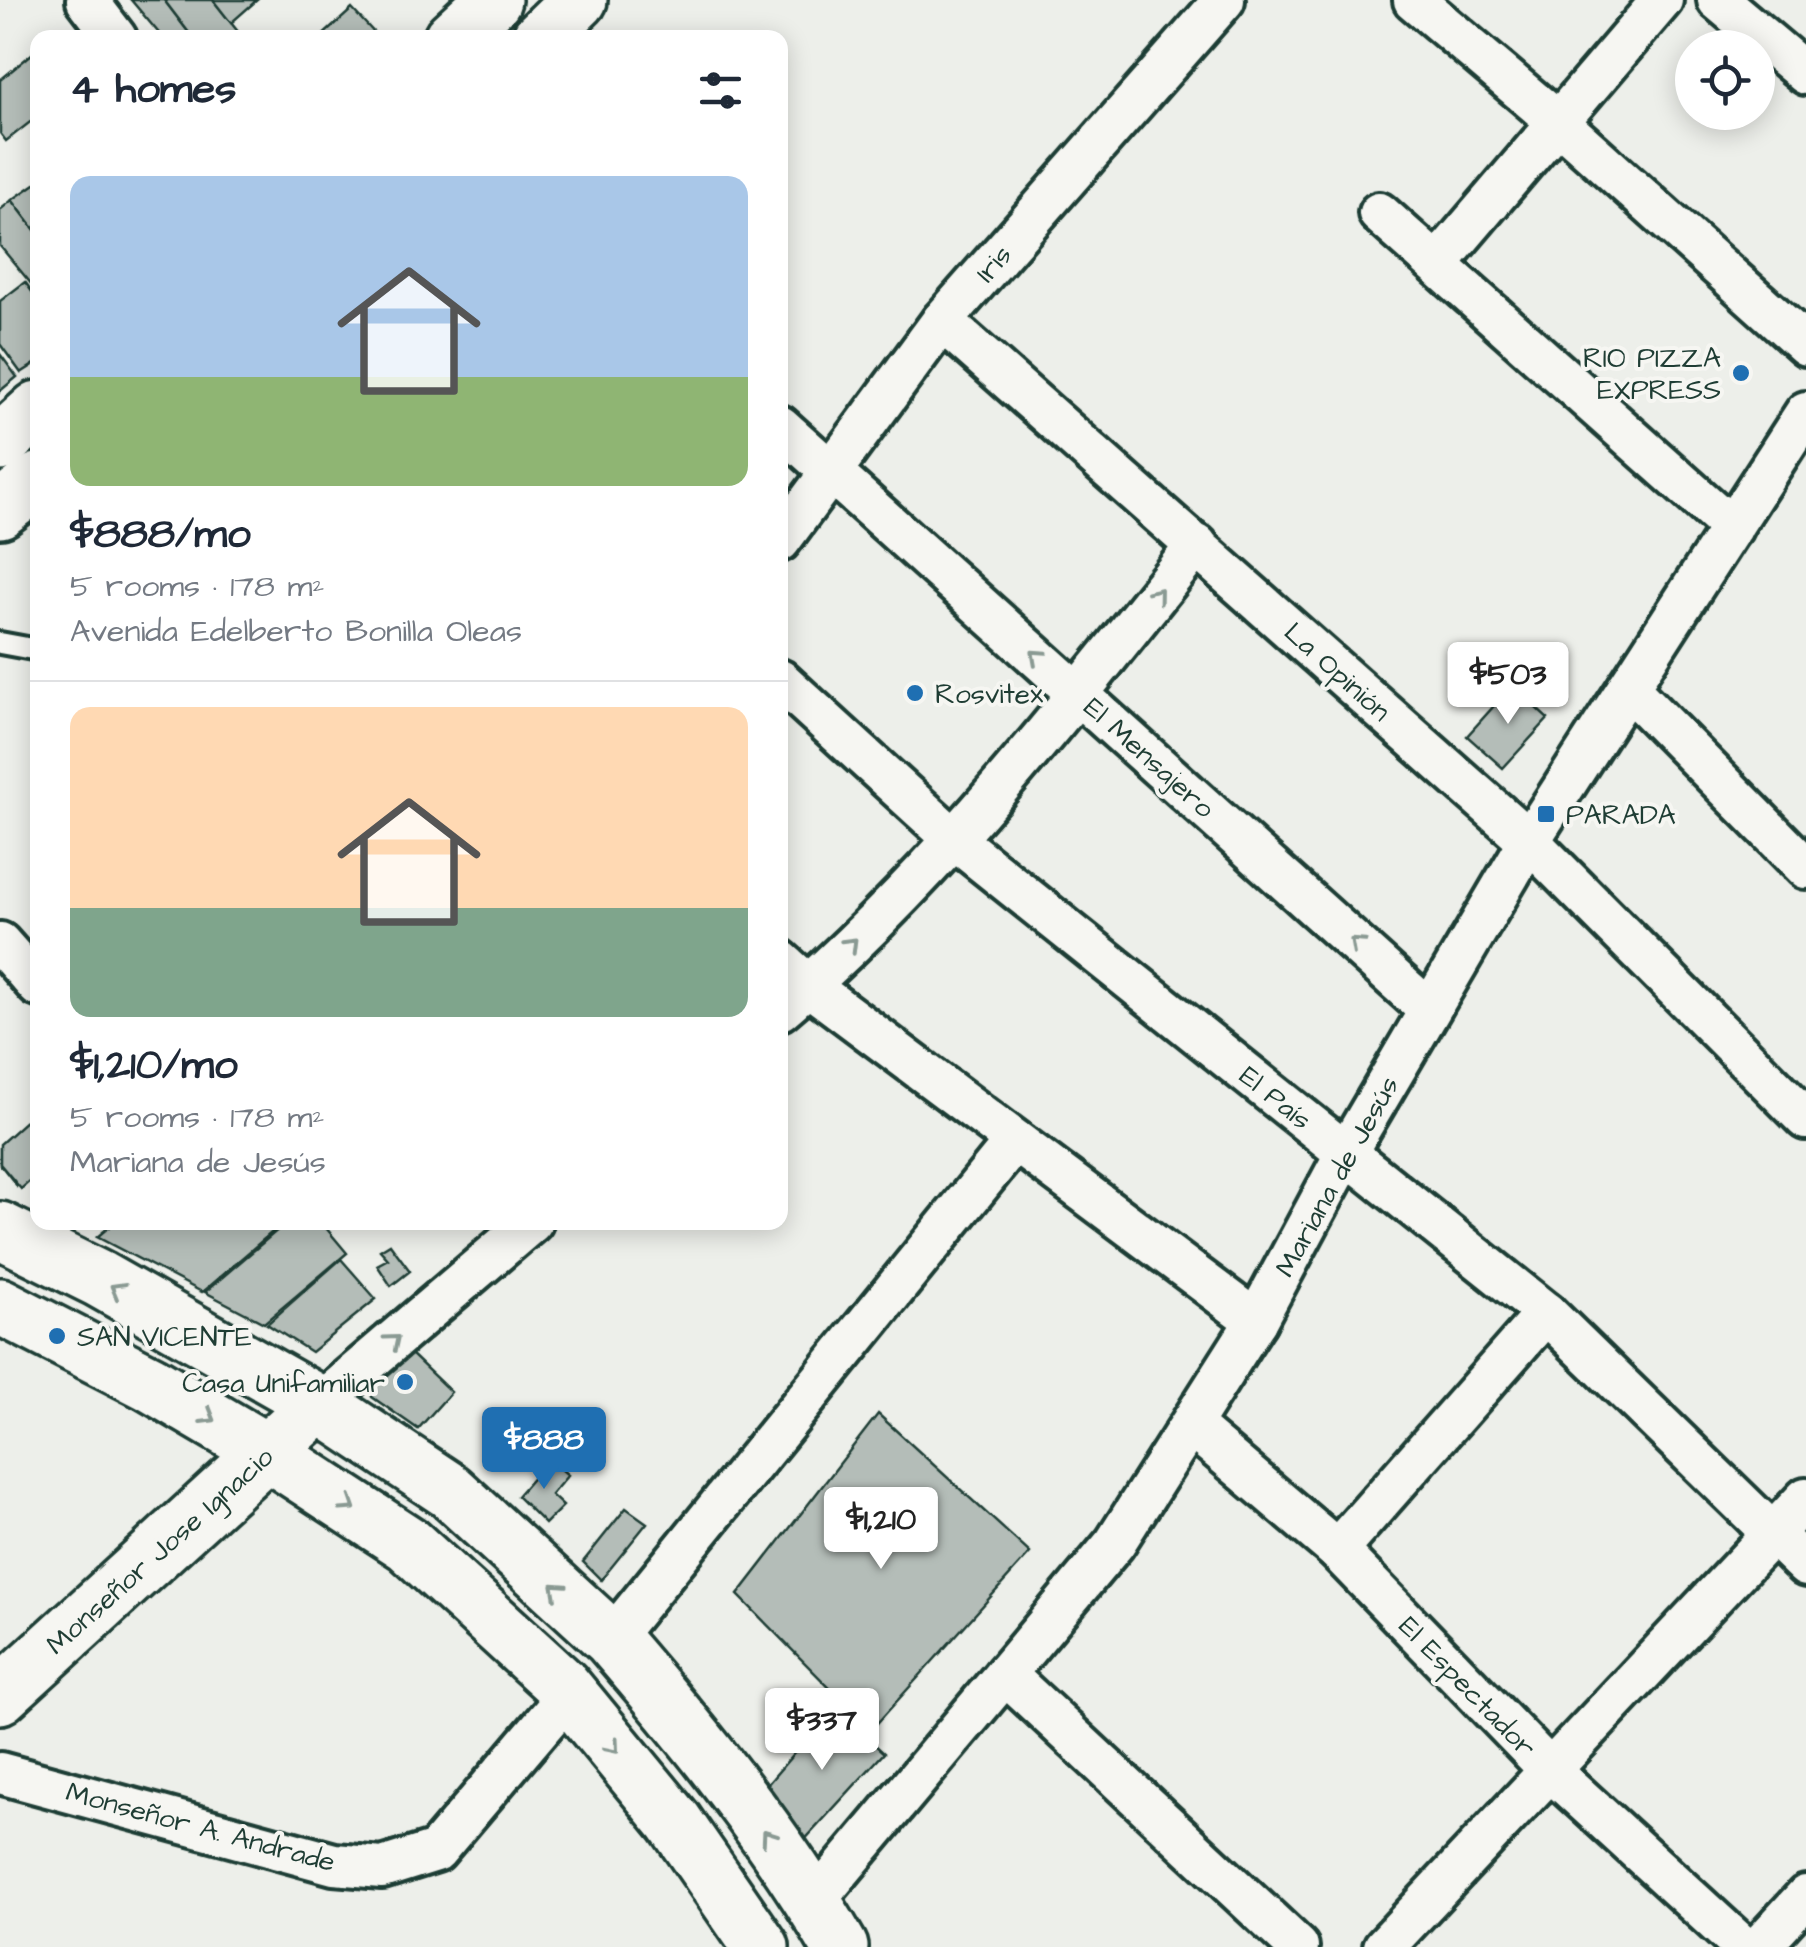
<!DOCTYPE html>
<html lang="en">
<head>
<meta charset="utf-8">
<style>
	body { margin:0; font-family:"Architects Daughter",sans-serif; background:#f6f6f7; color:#1f2937; height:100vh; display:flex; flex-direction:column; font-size:38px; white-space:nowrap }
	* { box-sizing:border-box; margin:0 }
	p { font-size:32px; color:#747a83 }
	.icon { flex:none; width:55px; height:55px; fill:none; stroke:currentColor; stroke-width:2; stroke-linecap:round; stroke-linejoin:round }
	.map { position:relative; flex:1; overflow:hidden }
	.side { position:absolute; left:30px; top:30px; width:758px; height:1200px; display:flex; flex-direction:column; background:#fff; border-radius:20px; box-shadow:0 5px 25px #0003 }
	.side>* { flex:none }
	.fabs { position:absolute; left:1675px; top:30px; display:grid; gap:20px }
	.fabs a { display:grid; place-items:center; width:100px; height:100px; border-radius:50%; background:#fff; box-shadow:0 5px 25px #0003; font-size:50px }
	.price { position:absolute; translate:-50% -85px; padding:0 22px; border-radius:10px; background:#fff; color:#222; font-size:32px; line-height:65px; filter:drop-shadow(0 2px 5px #0008) }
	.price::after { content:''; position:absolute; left:50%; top:60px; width:30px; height:22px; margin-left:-15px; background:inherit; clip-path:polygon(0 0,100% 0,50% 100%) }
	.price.selected { background:#1f6fb2; color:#fff }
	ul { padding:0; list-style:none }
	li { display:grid; align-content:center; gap:20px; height:530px; padding:0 40px }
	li+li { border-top:2px solid #e0e1e3 }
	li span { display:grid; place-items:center; height:310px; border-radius:20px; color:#555 }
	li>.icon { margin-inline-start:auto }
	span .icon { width:180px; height:180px; fill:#fffc; stroke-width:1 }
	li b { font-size:42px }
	h2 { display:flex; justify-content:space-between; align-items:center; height:120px; padding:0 40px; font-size:42px }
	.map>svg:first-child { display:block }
	.building { fill:#b4bdb8; stroke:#1f3d34; stroke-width:2.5 }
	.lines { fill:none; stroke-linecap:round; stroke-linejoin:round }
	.lane-casing { stroke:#1f3d34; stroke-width:28 }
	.street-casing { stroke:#1f3d34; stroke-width:48 }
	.secondary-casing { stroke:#1f3d34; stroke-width:62 }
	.primary-casing { stroke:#1f3d34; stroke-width:62 }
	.lane { stroke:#f6f6f2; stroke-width:20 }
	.street { stroke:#f6f6f2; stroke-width:40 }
	.secondary { stroke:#f6f6f2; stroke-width:55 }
	.primary { stroke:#f6f6f2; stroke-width:55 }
	.oneway { stroke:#8a9a93 }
	.poi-dot { fill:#1f6fb2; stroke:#f6f6f2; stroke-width:4 }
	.labels { text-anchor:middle; stroke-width:8; stroke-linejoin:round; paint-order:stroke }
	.street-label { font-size:28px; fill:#1f3d34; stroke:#f6f6f2 }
	.poi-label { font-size:28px; fill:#1f3d34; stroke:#f6f6f2; text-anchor:start }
</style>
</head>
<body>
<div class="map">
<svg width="1806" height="1947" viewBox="0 0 1806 1947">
	<rect width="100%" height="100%" fill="#edefea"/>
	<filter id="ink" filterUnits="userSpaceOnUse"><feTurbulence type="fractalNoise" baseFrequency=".01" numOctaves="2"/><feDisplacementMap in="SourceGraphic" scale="20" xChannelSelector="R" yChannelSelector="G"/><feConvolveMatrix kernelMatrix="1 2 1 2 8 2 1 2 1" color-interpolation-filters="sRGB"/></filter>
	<g filter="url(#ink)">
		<g class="building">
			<path d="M 131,0 L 164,0 L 193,38 L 163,38 Z"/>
			<path d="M 164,0 L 213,0 L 243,38 L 193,38 Z"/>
			<path d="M 213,0 L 257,0 L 231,23 Z"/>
			<path d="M 352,9 L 379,38 L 320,38 Z"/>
			<path d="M 38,49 L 38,116 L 6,141 L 0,133 L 0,80 Z"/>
			<path d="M 38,182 L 38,234 L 12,200 Z"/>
			<path d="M 12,200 L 38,234 L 38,292 L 0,246 L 0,210 Z"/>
			<path d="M 25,282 L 38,300 L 38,362 L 21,373 L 0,344 L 0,301 Z"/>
			<path d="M 0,354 L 17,377 L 0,391 Z"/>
			<path d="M 1512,686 L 1548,719 L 1503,768 L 1467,736 Z"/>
			<path d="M 38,1110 L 38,1169 L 17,1186 L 0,1164 L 0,1147 Z"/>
			<path d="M 38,1110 L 38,1174 L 21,1189 L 0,1164 L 0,1144 Z"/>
			<path d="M 115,1222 L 284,1222 L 202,1292 L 97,1237 Z"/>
			<path d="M 287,1222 L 321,1222 L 347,1253 L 264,1323 L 205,1292 Z"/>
			<path d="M 390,1244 L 410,1271 L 391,1286 L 377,1265 L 388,1259 L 380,1250 Z"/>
			<path d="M 341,1259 L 376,1299 L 311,1352 L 267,1324 Z"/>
			<path d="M 407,1350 L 451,1392 L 418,1429 L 372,1397 L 369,1372 Z"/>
			<path d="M 878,1414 L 1030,1553 L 871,1730 L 738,1595 Z"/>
			<path d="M 549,1459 L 568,1475 L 551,1495 L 563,1506 L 545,1524 L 517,1496 Z"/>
			<path d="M 626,1508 L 647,1523 L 601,1580 L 583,1562 Z"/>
			<path d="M 834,1707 L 884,1753 L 799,1846 L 766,1786 Z"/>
		</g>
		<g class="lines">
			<g class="lane-casing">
				<path id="lane" d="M 0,643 L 38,650"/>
			</g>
			<g class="street-casing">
				<g id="street">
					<path d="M 87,0 L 116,38"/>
					<path d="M 1414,0 L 1559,123 L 1806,345"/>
					<path d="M 1718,0 L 1806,74"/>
					<path d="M 1379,213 L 1732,528"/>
					<path d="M 1438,263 L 1662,0"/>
					<path d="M 942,321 L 1529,841 L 1806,1119"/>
					<path d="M 780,426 L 1428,1009"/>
					<path d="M 780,541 L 942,321 L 1224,0"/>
					<path d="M 780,680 L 955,840 L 1546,1313 L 1806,1566"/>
					<path d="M 1628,688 L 1806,868"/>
					<path d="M 0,943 L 38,986"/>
					<path d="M 780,960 L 809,986 L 1256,1321"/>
					<path d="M 780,1010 C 939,875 1067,707 1197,545"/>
					<path d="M 319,1404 L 532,1222"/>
					<path d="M 1191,1426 L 1337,1550 L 1551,1771 L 1743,1947"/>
					<path d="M 1337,1550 L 1546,1313"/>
					<path d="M 611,1639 L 1015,1141"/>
					<path d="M 1005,1674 L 1298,1947"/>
					<path d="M 0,1773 L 334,1864 L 382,1868 L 436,1851 L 569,1694"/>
					<path d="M 814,1902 L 1115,1543 L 1256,1321 L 1346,1153 L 1529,841 L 1806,412"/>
					<path d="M 1384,1947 L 1806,1498"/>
					<path d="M 1759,1947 L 1806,1896"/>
				</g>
			</g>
			<g class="secondary-casing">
				<path id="secondary" d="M 0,1696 L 319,1404"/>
			</g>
			<g class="primary-casing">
				<g id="primary">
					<path d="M 452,38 L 493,0"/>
					<path d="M 540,38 L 579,0"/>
					<path d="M 0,443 L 38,409"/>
					<path d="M 0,510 L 38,481"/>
					<path d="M 0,1230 L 99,1279 L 319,1404 L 450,1491 L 611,1639 C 695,1736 776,1836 840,1947"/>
					<path d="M 0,1306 L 150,1383 L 267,1452 L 408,1544 L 562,1685 L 674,1821 L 761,1947"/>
				</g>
			</g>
			<use href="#lane" class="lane"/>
			<use href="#street" class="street"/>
			<use href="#secondary" class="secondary"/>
			<use href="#primary" class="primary"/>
		</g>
		<defs><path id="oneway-chevron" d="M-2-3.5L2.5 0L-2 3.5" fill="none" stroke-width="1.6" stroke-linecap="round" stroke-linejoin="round" transform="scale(2.5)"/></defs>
		<g class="oneway">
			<use href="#oneway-chevron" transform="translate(1157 594) rotate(-51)"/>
			<use href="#oneway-chevron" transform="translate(1037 656) rotate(-138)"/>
			<use href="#oneway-chevron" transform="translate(851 944) rotate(-45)"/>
			<use href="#oneway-chevron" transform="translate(1356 944) rotate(-138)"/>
			<use href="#oneway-chevron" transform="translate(117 1289) rotate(-150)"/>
			<use href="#oneway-chevron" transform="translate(393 1341) rotate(-40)"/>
			<use href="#oneway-chevron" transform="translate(209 1417) rotate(31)"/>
			<use href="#oneway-chevron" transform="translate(349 1505) rotate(33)"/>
			<use href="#oneway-chevron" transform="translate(557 1589) rotate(-138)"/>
			<use href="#oneway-chevron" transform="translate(613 1747) rotate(50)"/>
			<use href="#oneway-chevron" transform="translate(768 1836) rotate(-125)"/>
		</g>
	</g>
	<g class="poi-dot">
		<circle cx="1741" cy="373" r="10"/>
		<circle cx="915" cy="693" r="10"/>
		<rect x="1536" y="804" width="20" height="20" rx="5"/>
		<circle cx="57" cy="1336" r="10"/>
		<circle cx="405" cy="1382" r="10"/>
	</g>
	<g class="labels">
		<g class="street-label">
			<text transform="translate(993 263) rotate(-49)" y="10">Iris</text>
			<text transform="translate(1338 671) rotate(42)" y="10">La Opinión</text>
			<text transform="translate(1150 757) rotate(42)" y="10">El Mensajero</text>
			<text transform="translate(1276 1097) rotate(39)" y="10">El País</text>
			<text transform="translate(1336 1176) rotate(-61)" y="10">Mariana de Jesús</text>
			<text transform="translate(159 1550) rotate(-42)" y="10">Monseñor Jose Ignacio</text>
			<text transform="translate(1468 1686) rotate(46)" y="10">El Espectador</text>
			<text transform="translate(201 1826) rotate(15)" y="10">Monseñor A. Andrade</text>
		</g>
		<g class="poi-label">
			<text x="1721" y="367" text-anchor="end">RIO PIZZA<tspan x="1721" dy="32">EXPRESS</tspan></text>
			<text x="935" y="703">Rosvitex</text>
			<text x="1566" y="824">PARADA</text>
			<text x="77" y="1346">SAN VICENTE</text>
			<text x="385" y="1392" text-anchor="end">Casa Unifamiliar</text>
		</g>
	</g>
</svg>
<div class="fabs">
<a><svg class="icon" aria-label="locate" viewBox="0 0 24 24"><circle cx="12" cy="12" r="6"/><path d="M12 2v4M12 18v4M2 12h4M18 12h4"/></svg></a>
</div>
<b class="price" style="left:1508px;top:727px">$503</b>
<b class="price selected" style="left:544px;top:1492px">$888</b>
<b class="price" style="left:881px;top:1572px">$1,210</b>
<b class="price" style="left:822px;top:1773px">$337</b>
<section class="side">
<h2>4 homes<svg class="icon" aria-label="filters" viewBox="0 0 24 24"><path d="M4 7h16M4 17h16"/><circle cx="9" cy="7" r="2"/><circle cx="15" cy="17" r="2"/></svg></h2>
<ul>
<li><span style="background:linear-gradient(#a9c7e8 65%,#8fb573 0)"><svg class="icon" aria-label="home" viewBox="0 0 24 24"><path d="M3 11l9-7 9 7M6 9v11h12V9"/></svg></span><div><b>$888/mo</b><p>5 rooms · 178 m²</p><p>Avenida Edelberto Bonilla Oleas</p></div></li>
<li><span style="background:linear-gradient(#ffd9b3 65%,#7fa58c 0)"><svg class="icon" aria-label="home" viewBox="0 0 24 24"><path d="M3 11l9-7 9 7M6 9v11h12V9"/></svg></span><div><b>$1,210/mo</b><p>5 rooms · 178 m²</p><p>Mariana de Jesús</p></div></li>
</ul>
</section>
</div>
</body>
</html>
